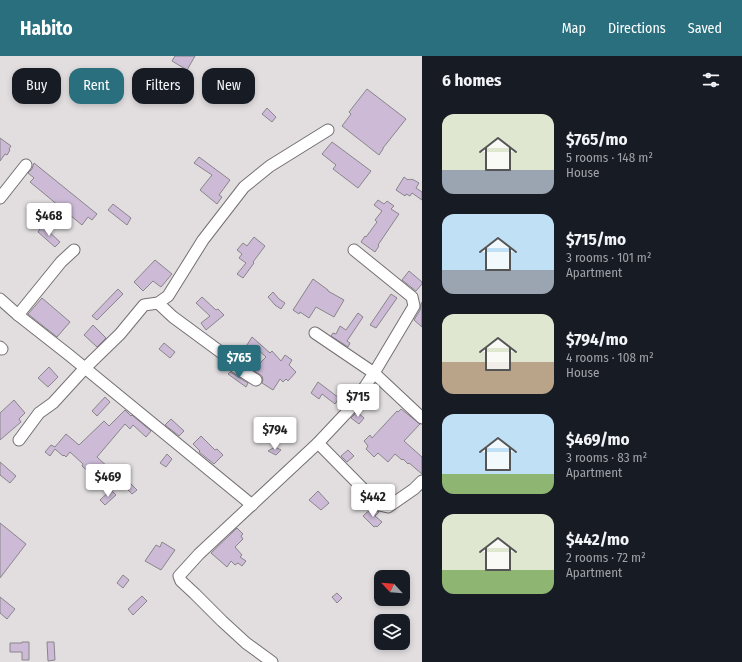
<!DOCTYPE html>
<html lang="en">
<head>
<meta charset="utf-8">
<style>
	body { margin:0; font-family:"Fira Sans Condensed",sans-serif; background:#242831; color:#f1f3f6; height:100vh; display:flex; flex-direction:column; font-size:15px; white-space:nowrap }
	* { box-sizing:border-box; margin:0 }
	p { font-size:13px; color:#9ea1a6 }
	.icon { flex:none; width:22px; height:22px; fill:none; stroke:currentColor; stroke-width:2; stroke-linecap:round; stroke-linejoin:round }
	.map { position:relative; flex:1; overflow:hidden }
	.sheet { display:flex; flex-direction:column; background:#171b24; width:320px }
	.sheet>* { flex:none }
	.top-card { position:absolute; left:12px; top:12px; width:350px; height:36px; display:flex; gap:8px }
	.needle { width:26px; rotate:296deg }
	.tools { position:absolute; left:374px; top:514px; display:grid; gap:8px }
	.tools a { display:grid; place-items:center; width:36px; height:36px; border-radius:8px; background:#171b24; box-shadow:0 2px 6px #0003; font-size:20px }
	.price { position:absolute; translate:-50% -34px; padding:0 9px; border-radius:4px; background:#fff; color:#222; font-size:13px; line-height:26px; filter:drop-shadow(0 1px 2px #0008) }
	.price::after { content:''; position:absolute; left:50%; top:24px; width:12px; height:9px; margin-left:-6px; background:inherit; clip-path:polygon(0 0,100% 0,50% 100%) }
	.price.on { background:#296f7e; color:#fff }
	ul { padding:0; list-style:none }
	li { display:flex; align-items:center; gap:12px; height:100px; padding:0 20px }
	li span { display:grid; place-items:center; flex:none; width:112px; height:80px; border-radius:12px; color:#555 }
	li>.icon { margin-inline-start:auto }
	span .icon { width:48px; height:48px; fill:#fffc; stroke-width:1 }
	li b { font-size:17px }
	h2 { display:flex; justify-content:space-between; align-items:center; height:48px; padding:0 20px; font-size:17px }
	.pill { padding:0 14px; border-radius:12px; background:#171b24; box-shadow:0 2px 6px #0003; font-size:14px; line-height:36px }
	.pill.on { background:#296f7e; color:#fff }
	header { display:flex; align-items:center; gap:24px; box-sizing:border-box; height:56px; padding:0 20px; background:#296f7e; color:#fff }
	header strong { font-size:19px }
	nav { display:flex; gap:22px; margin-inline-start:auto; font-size:14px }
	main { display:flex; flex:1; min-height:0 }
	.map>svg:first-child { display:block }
	.building { fill:#ccbad6; stroke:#88868a }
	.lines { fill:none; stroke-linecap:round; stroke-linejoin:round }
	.minor-casing { stroke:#747073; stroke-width:13 }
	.minor { stroke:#fff; stroke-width:11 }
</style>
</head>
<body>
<header>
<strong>Habito</strong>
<nav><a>Map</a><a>Directions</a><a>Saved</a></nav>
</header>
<main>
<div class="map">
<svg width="422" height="606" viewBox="0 0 422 606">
	<rect width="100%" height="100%" fill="#e2dee0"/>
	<g class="building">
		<path d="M 175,0 L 195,0 L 187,14 L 172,5 Z"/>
		<path d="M 367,33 L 406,63 L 383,92 L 383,93 L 379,99 L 342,70 L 351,58 L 349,56 Z"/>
		<path d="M 267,52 L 276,61 L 272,66 L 262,58 Z"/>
		<path d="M 0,82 L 11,90 L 9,93 L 10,94 L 7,99 L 5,98 L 0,105 Z"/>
		<path d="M 332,86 L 371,115 L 358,132 L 333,113 L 336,109 L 322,98 Z"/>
		<path d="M 199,101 L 230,124 L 219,139 L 222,141 L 217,148 L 200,134 L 212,119 L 194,107 Z"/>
		<path d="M 34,107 L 97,158 L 92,164 L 88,161 L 82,169 L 30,126 L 34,122 L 28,117 L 32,113 Z"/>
		<path d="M 404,121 L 408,124 L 409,123 L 411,124 L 412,123 L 419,127 L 416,132 L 422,136 L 422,144 L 412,137 L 410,140 L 406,138 L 405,140 L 396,134 Z"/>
		<path d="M 378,144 L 384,148 L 387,145 L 394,150 L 391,153 L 399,158 L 378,189 L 379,190 L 375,196 L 361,186 L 365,180 L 366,181 L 377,166 L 375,164 L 382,155 L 374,149 Z"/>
		<path d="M 113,148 L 131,162 L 127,169 L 108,154 Z"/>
		<path d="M 41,171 L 47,174 L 60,186 L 55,191 L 38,176 Z"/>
		<path d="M 254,181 L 265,190 L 253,206 L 254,207 L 243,222 L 237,218 L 246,207 L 239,202 L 242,198 L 237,194 L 243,187 L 247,190 Z"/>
		<path d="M 155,204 L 172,218 L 161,231 L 153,225 L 143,235 L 134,226 Z"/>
		<path d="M 409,215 L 422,226 L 422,228 L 416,235 L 402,224 Z"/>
		<path d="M 313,223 L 328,234 L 328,235 L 344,244 L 334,261 L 316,251 L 309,262 L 300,256 L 299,258 L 293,254 Z"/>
		<path d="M 118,233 L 123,238 L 97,264 L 92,260 Z"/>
		<path d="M 273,236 L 279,243 L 285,247 L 281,253 L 275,249 L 268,241 Z"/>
		<path d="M 391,238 L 397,242 L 376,272 L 370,269 Z"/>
		<path d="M 202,241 L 216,254 L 218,253 L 224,259 L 206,274 L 201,267 L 210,260 L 196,247 Z"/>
		<path d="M 42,242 L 70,266 L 57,281 L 28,258 Z"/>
		<path d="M 422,246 L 422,271 L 414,264 L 420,254 L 421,248 Z"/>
		<path d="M 358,257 L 363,261 L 347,285 L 350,287 L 348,291 L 331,280 L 333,277 L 336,278 L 340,270 L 346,274 Z"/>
		<path d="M 93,269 L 106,282 L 97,291 L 84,279 Z"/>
		<path d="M 252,281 L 270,297 L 272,295 L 281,305 L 285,299 L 292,304 L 289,309 L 296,316 L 288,325 L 286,323 L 283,326 L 280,323 L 273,334 L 262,327 L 263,324 L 262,320 L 253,314 L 266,301 L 255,291 L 246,300 L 247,301 L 242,307 L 239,305 L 234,298 L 235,297 L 237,298 L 247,289 Z"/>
		<path d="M 164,287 L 175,296 L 170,302 L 159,293 Z"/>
		<path d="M 49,311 L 58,321 L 48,331 L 38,322 Z"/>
		<path d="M 230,316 L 248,327 L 246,331 L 228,318 Z"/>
		<path d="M 318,326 L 339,342 L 335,348 L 322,338 L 319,343 L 311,337 Z"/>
		<path d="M 105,341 L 110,346 L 97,360 L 92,355 Z"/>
		<path d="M 14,344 L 25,357 L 19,363 L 21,366 L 0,384 L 0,357 Z"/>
		<path d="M 401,353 L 420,368 L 404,385 L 422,401 L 422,418 L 409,407 L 408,408 L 403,403 L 402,404 L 395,398 L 388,406 L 378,397 L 374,401 L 366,393 L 368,390 L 364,385 L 370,379 L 372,382 L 397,355 L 398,356 Z"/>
		<path d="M 125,354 L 131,360 L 132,359 L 151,375 L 146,381 L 133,369 L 130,373 L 125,368 L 97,401 L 110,413 L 99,424 L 91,416 L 90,417 L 82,410 L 83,408 L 70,396 L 66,401 L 64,399 L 63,400 L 55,393 L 50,400 L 45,396 L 51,389 L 55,391 L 66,378 L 79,389 L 104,365 L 109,370 Z"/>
		<path d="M 357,356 L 364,362 L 359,368 L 351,362 Z"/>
		<path d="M 171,363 L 184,375 L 179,380 L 165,369 Z"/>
		<path d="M 201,380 L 215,394 L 217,393 L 223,399 L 214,408 L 199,396 L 200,395 L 193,388 Z"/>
		<path d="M 275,391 L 281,394 L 276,399 L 268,395 Z"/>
		<path d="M 348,394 L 354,400 L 347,406 L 341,400 Z"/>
		<path d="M 167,398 L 172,403 L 166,411 L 160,407 Z"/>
		<path d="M 0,406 L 16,420 L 10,427 L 0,419 Z"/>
		<path d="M 129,426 L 137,434 L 132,438 L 125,431 Z"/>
		<path d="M 111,434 L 116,439 L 105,449 L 100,444 Z"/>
		<path d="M 318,435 L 329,447 L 321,454 L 309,444 Z"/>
		<path d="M 372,452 L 374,454 L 379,456 L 375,460 L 382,466 L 377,471 L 376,470 L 374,471 L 363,460 Z"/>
		<path d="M 0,467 L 26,488 L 0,522 Z"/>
		<path d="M 237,472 L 243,478 L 241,480 L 243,483 L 235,491 L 242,499 L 240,501 L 246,505 L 242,510 L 238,507 L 235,509 L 231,505 L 227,511 L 211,497 Z"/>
		<path d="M 162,486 L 175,494 L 161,514 L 145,505 L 156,489 L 160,491 Z"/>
		<path d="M 123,519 L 129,524 L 123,532 L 117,527 Z"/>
		<path d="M 337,537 L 342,542 L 337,547 L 332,541 Z"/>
		<path d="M 142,540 L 147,545 L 133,559 L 128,553 Z"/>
		<path d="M 0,541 L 15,553 L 7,563 L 0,557 Z"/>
		<path d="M 22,586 L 29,586 L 29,604 L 22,604 L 22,596 L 10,596 L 10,587 L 22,587 Z"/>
		<path d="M 47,586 L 54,586 L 55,604 L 48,605 Z"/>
	</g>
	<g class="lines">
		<g class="minor-casing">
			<g id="minor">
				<path d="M 0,142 L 26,109"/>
				<path d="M 0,243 L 18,259 L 69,299 L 252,449"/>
				<path d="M 158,247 L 173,261 L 226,300 L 234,310 L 256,324"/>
				<path d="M 18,259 L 61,206 L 74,194"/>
				<path d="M 315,277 L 374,317 L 422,362"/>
				<path d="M 0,291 L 2,293"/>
				<path d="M 19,384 L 39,357 L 53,347 L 85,312 L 120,278 L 144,249 L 158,247 L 168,240 L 203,184 L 244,131 L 270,110 L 328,74"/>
				<path d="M 318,387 L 379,449 L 388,451 L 414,433 L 422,425"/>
				<path d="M 272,606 L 246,587 L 222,565 L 195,538 L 181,525 L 179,520 L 199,498 L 318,387 L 350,353 L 374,317 L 414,250 L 412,241 L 354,194"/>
			</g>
		</g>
		<use href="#minor" class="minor"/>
	</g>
</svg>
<div class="tools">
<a><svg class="needle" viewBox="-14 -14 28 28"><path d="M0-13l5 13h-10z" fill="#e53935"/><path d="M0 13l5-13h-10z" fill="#9ea1a6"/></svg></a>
<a><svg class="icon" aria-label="layers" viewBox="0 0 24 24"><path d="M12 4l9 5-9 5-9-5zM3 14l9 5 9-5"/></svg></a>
</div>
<b class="price" style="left:49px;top:181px">$468</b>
<b class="price on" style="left:239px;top:323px">$765</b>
<b class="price" style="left:358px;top:362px">$715</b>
<b class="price" style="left:275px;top:395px">$794</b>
<b class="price" style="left:108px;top:442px">$469</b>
<b class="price" style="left:373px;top:462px">$442</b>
<div class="top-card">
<a class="pill">Buy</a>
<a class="pill on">Rent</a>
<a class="pill">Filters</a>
<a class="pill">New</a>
</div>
</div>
<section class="sheet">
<h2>6 homes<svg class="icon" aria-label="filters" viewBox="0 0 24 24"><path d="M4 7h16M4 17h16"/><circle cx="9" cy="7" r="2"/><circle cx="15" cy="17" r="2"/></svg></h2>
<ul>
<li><span style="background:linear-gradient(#dfe7d0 70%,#9aa5b1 0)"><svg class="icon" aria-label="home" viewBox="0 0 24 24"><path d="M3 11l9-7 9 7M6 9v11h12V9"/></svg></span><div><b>$765/mo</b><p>5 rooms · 148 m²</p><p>House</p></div></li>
<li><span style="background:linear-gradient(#bfe0f5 70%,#9aa5b1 0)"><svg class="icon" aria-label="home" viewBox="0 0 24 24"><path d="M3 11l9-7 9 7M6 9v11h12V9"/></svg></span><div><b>$715/mo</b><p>3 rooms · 101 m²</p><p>Apartment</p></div></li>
<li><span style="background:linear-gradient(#dfe7d0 60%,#b9a48a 0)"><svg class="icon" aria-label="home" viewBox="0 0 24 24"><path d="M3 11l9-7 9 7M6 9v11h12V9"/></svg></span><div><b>$794/mo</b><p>4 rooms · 108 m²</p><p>House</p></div></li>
<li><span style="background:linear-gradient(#bfe0f5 75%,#8fb573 0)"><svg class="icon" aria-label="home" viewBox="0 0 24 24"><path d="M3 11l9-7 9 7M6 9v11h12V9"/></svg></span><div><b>$469/mo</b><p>3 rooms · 83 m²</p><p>Apartment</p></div></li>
<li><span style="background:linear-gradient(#dfe7d0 70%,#8fb573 0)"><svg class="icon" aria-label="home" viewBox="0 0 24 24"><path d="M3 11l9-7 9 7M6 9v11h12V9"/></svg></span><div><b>$442/mo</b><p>2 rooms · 72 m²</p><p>Apartment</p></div></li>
</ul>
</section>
</main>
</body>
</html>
